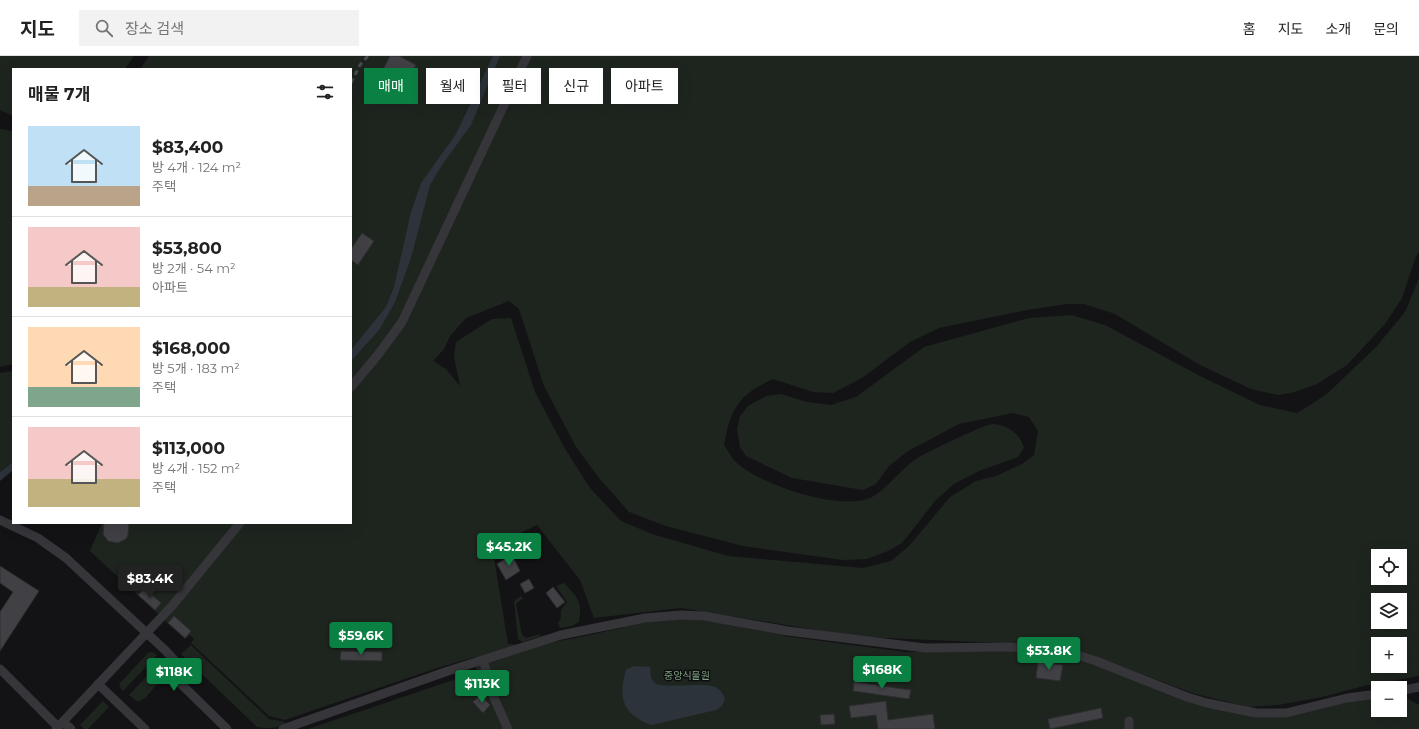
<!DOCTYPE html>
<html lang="ko">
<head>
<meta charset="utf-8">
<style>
	body { margin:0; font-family:Montserrat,"Noto Sans KR",sans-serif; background:#f2f2f2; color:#222; height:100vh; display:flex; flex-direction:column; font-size:15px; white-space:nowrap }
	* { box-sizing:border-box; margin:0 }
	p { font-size:13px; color:#767676 }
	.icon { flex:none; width:22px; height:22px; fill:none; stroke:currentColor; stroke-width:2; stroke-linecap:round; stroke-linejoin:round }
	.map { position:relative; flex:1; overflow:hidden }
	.drawer { position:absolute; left:12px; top:12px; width:340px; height:456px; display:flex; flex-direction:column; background:#fff; border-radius:0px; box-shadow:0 4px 16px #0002 }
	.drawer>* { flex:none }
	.hud { position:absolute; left:364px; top:12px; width:380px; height:36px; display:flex; gap:8px }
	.tools { position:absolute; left:1371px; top:493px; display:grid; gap:8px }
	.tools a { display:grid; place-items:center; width:36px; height:36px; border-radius:0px; background:#fff; box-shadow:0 4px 16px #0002; font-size:20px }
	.price { position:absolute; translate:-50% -34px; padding:0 9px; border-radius:4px; background:#0b8043; color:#fff; font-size:13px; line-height:26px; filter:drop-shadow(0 1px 2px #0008) }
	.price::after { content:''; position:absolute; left:50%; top:24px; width:12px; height:9px; margin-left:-6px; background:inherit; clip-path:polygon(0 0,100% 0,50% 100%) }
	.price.active { background:#222; color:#fff }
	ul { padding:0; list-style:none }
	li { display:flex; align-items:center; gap:12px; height:100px; padding:0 16px }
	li+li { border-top:1px solid #e0e0e0 }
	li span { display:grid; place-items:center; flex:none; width:112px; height:80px; border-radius:0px; color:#555 }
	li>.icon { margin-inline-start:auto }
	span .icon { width:48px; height:48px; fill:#fffc; stroke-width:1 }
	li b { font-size:17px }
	h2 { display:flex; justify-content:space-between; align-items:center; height:48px; padding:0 16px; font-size:17px }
	.chip { padding:0 14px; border-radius:0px; background:#fff; box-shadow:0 4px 16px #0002; font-size:14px; line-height:36px }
	.chip.active { background:#0b8043; color:#fff }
	header { display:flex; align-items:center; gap:24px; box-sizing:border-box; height:56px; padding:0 20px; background:#fff; border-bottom:1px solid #e0e0e0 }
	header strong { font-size:19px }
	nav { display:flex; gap:22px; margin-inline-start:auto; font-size:14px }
	.search { width:280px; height:36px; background:#f2f2f2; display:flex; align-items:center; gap:10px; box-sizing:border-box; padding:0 14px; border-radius:0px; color:#767676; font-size:15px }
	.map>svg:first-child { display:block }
	.green { fill:#1e251f; fill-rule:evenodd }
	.water { fill:#2c333a }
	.building { fill:#404045; stroke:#2e2d31 }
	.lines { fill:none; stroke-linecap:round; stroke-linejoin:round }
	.street { stroke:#35353a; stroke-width:9 }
	.rail { stroke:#4a4b51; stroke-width:3; stroke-dasharray:5 4; stroke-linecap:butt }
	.labels { text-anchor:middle; stroke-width:3; stroke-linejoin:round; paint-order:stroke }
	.park-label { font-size:10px; fill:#7d9f81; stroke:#0e0e10 }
</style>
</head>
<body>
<header>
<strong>지도</strong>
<div class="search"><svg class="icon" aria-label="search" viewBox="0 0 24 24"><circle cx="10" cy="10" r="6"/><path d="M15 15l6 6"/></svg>장소 검색</div>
<nav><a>홈</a><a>지도</a><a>소개</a><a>문의</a></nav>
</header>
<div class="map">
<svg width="1419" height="673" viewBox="0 0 1419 673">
	<rect width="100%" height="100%" fill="#131315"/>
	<g class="green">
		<path d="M 0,0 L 134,0 L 125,13 L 13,13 L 13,60 L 0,54 Z"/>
		<path d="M 149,0 L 1419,0 L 1419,196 L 1416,200 L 1402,242 L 1385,268 L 1347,309 L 1317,328 L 1291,337 L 1278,339 L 1251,333 L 1200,309 L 1115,258 L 1084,248 L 1067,248 L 1027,254 L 939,272 L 910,286 L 862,322 L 833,337 L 813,336 L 773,323 C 738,339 731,352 724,389 C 728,394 731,402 736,406 C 760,429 839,455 870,442 C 884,436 901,413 916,403 C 925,397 985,368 993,368 C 1008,369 1020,378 1024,392 L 1018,401 L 979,415 L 954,428 L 936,444 L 902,487 L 888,495 L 867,503 L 843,504 L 743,490 L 666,470 L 629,456 L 600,423 L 576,391 L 544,330 L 519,253 L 509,245 L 466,262 L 450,280 L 444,293 L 433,305 L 446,313 L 460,330 L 454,301 L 456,286 L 492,263 L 511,262 L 535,336 L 564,391 L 590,432 L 621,465 L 652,478 L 728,500 L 863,512 L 891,505 L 909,490 L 950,441 L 976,425 L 996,420 L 1022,408 L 1034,399 L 1038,375 L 1029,361 L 1013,357 L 959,368 L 908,395 L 889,410 L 876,428 L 863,434 L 792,422 L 746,400 L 740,391 L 737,373 L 740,360 L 748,350 L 766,340 L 781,338 L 807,346 L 831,349 L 856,341 L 924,291 L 1029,262 L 1071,259 L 1105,269 L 1202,321 L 1260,349 L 1297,357 L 1312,348 L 1329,336 L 1377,290 L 1405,256 L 1419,222 L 1419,620 L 1364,630 L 1322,641 L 1278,649 L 1248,651 L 1192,637 L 1104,604 L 1054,589 L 860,581 L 681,552 L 594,562 L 580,524 L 537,469 L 502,486 L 494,502 L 508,588 C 557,591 605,574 653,565 C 694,558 743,572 784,579 L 784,580 L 905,596 L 1011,596 L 1057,599 L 1093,607 L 1264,661 L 1343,645 L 1378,641 L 1378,654 L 1400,654 L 1400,641 L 1405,641 L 1419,649 L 1419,673 L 308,673 L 477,616 L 475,601 L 434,613 L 285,664 L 269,660 L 191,587 L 194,583 L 190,579 L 185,583 L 90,495 L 102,467 L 351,467 L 351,13 L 140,13 ZM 1378,500 L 1400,500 L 1400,522 L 1378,522 ZM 1378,544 L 1400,544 L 1400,566 L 1378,566 ZM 1378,588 L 1400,588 L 1400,610 L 1378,610 Z"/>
		<path d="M 0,73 L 13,75 L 13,308 L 0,311 Z"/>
		<path d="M 13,315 L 13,406 L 0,416 L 0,317 Z"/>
		<path d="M 564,527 C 577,541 583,545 579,566 L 572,570 L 560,572 L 558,567 L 561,562 L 561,554 L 567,546 L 556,530 Z"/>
		<path d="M 521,540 L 523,542 L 516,548 L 522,579 L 526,582 L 540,578 L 541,580 L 523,586 L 518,583 L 514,545 Z"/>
		<path d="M 191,589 L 269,663 L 285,666 L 286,669 C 276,672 267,673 257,671 L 181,598 Z"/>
		<path d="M 151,596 L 157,599 L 123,635 L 119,629 L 121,626 L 148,597 Z"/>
		<path d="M 162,604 L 172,612 L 145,642 L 138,646 L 129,639 Z"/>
		<path d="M 103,645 L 109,651 L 88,673 L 84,673 L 80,669 Z"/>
	</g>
	<g class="water">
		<path d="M 493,0 L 500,0 L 471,69 L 442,109 L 430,129 L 411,202 L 395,246 L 379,274 L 351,305 L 351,294 L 386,251 L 394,231 L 411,156 L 421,127 L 456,78 Z"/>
		<path d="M 13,406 L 13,414 L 0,425 L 0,416 Z"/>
		<path d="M 633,610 L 650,611 L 651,622 L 656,628 C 673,632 703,626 715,631 C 720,633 722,637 725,642 L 722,650 L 716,654 L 652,669 C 624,660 617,642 626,614 Z"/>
	</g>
	<g class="building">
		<path d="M 390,0 L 399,0 L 416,9 L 410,20 L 414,22 L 410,29 L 405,27 L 400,37 L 377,25 Z"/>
		<path d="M 362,177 L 374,185 L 358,209 L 351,204 L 351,193 Z"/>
		<path d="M 104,467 L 129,467 L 128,479 L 126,483 L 118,487 L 108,485 L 103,478 Z"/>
		<path d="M 512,499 L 520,515 L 506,524 L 497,508 Z"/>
		<path d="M 0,510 L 39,535 L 0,595 L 0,556 L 13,536 L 0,527 Z"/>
		<path d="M 529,523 L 534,532 L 525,537 L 520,528 Z"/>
		<path d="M 553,531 L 565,546 L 557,552 L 546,537 Z"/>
		<path d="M 144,532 L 161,547 L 155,554 L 138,539 Z"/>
		<path d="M 174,560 L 191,575 L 185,582 L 168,567 Z"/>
		<path d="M 341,595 L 382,596 L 382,605 L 340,604 Z"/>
		<path d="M 1038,606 L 1063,609 L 1060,625 L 1036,622 Z"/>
		<path d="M 854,626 L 911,634 L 909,643 L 853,635 Z"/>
		<path d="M 480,639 L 490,649 L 483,657 L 473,646 Z"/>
		<path d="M 886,645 L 888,664 L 933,658 L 935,673 L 878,673 L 876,659 L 851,662 L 849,650 Z"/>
		<path d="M 1101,652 L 1103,662 L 1050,673 L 1048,663 Z"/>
		<path d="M 834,658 L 835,668 L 821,669 L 820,659 Z"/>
	</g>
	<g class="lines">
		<g class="street">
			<path d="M 351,331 L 377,300 L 402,266 L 527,0"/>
			<path d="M 0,464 L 38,482 L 66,502 L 166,595 L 179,609 L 180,627 L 227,673"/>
			<path d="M 483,604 L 494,642 L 508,673"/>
			<path d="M 0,613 L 58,671"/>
			<path d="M 98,628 L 145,673"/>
			<path d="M 1400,635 L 1419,631"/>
			<path d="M 1129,665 L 1129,673"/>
			<path d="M 63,666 L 71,673"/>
			<path d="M 56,673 L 172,550 L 240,467"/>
			<path d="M 283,673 L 448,615 L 561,579 L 645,562 L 681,559 L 704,560 L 788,575 L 925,592 L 1007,591 L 1054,594 L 1074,598 L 1096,605 L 1187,641 L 1207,647 L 1256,657 L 1286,657 L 1347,642 L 1378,638"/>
		</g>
		<path class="rail" d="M 351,27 L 360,9 L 368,0"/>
	</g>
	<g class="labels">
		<g class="park-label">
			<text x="687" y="623">중앙식물원</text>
		</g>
	</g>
</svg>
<div class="tools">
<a><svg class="icon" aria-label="locate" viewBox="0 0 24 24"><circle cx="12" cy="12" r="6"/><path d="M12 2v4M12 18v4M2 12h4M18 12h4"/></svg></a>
<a><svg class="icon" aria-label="layers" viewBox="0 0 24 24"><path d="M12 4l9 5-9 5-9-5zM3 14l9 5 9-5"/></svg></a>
<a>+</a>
<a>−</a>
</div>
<b class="price" style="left:509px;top:511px">$45.2K</b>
<b class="price active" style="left:150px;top:543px">$83.4K</b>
<b class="price" style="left:361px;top:600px">$59.6K</b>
<b class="price" style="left:1049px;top:615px">$53.8K</b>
<b class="price" style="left:882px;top:634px">$168K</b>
<b class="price" style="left:174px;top:636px">$118K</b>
<b class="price" style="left:482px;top:648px">$113K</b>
<div class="hud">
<a class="chip active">매매</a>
<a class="chip">월세</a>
<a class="chip">필터</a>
<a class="chip">신규</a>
<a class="chip">아파트</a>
</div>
<section class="drawer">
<h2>매물 7개<svg class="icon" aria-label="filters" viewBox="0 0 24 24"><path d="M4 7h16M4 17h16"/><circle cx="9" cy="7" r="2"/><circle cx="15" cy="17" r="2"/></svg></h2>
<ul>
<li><span style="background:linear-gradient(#bfe0f5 75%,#b9a48a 0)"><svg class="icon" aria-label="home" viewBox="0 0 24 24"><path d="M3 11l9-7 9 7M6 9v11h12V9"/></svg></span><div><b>$83,400</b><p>방 4개 · 124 m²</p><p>주택</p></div></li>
<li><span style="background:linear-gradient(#f6c9c9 75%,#c2b280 0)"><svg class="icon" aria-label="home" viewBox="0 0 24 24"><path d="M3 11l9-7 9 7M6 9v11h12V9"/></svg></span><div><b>$53,800</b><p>방 2개 · 54 m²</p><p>아파트</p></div></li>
<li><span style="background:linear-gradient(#ffd9b3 75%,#7fa58c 0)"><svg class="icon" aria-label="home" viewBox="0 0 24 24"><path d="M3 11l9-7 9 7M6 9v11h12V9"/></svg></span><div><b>$168,000</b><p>방 5개 · 183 m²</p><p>주택</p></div></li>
<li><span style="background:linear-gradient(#f6c9c9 65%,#c2b280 0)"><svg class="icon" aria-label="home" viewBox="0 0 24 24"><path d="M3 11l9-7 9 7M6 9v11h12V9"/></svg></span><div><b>$113,000</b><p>방 4개 · 152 m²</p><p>주택</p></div></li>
</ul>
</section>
</div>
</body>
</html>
